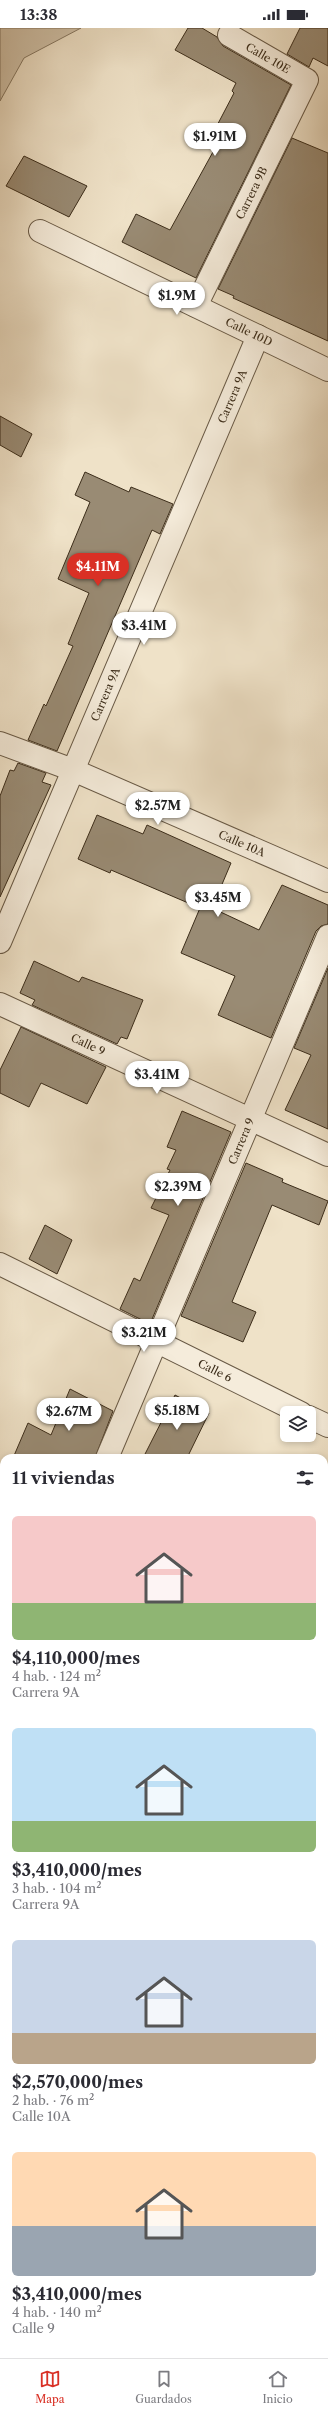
<!DOCTYPE html>
<html lang="es">
<head>
<meta charset="utf-8">
<style>
	body { margin:0; font-family:"Libre Caslon Text",serif; background:#f7f7f7; color:#2b2b33; height:100vh; display:flex; flex-direction:column; font-size:15px; white-space:nowrap }
	* { box-sizing:border-box; margin:0 }
	p { font-size:13px; color:#7c7c81 }
	.icon { flex:none; width:22px; height:22px; fill:none; stroke:currentColor; stroke-width:2; stroke-linecap:round; stroke-linejoin:round }
	.map { position:relative; flex:1; overflow:hidden }
	.details { position:absolute; left:0px; top:1426px; width:328px; height:904px; display:flex; flex-direction:column; background:#fff; border-radius:12px 12px 0 0; box-shadow:0 2px 6px #0003 }
	.details>* { flex:none }
	.fabs { position:absolute; left:280px; top:1378px; display:grid; gap:8px }
	.fabs a { display:grid; place-items:center; width:36px; height:36px; border-radius:6px; background:#fff; box-shadow:0 2px 6px #0003; font-size:20px }
	.price { position:absolute; translate:-50% -34px; padding:0 9px; border-radius:14px; background:#fff; color:#222; font-size:13px; line-height:26px; filter:drop-shadow(0 1px 2px #0008) }
	.price::after { content:''; position:absolute; left:50%; top:24px; width:12px; height:9px; margin-left:-6px; background:inherit; clip-path:polygon(0 0,100% 0,50% 100%) }
	.price.active { background:#d93025; color:#fff }
	ul { padding:0; list-style:none }
	li { display:grid; align-content:center; gap:8px; height:212px; padding:0 12px }
	li span { display:grid; place-items:center; height:124px; border-radius:6px; color:#555 }
	li>.icon { margin-inline-start:auto }
	span .icon { width:72px; height:72px; fill:#fffc; stroke-width:1 }
	li b { font-size:17px }
	h2 { display:flex; justify-content:space-between; align-items:center; height:48px; padding:0 12px; font-size:17px }
	.status { display:flex; justify-content:space-between; align-items:center; height:28px; padding:0 20px; background:#fff; direction:ltr }
	.status svg { height:11px; fill:currentColor }
	.tab-bar { display:flex; justify-content:space-around; align-items:center; height:56px; border-top:1px solid #e1e1e2; background:#fff; font-size:11px; color:#7c7c81 }
	.tab-bar a { display:grid; justify-items:center; gap:2px }
	.tab-bar .active { color:#d93025 }
	.map>svg:first-child { display:block }
	.green { fill:#d1c3aa; stroke:#867862 }
	.building { fill:#998b74; stroke:#3c2d1a }
	.lines { fill:none; stroke-linecap:round; stroke-linejoin:round }
	.minor-casing { stroke:#695a46; stroke-width:24 }
	.minor { stroke:#f5ecdb; stroke-width:22 }
	.labels { text-anchor:middle; stroke-width:4; stroke-linejoin:round; paint-order:stroke }
	.street-label { font-size:11px; fill:#3c2d1a; stroke:#f5ecdb }
</style>
</head>
<body>
<div class="status"><b>13:38</b><svg viewBox="0 0 49 12"><path d="M0 12V9h3v3zM5 12V6h3v6zM10 12V3h3v9zM15 12V0h3v12zM26 1h20v11H26zM47 4h2v5h-2z"/></svg></div>
<div class="map">
<svg width="328" height="2330" viewBox="0 0 328 2330">
	<rect width="100%" height="100%" fill="#efe2c8"/>
	<filter id="stains"><feTurbulence type="fractalNoise" baseFrequency=".005" numOctaves="4"/><feColorMatrix values="0 0 0 0 .2 0 0 0 0 .09 0 0 0 0 .02 0 0 0 .5 -.17"/></filter>
	<radialGradient id="worn" r=".72"><stop offset=".6" stop-color="#630" stop-opacity="0"/><stop offset="1" stop-color="#630" stop-opacity=".3"/></radialGradient>
	<path class="green" d="M 0,0 L 81,0 L 24,30 L 0,73 Z"/>
	<g class="building">
		<path d="M 188,0 L 202,0 L 217,9 L 223,18 L 291,57 L 196,250 L 122,214 L 136,186 L 170,202 L 219,113 L 211,109 L 234,65 L 232,63 L 236,55 L 175,22 Z"/>
		<path d="M 300,0 L 328,0 L 328,38 L 313,30 L 309,39 L 287,26 Z"/>
		<path d="M 292,110 L 328,125 L 328,313 L 233,270 L 234,268 L 218,261 Z"/>
		<path d="M 24,128 L 87,158 L 69,189 L 6,158 Z"/>
		<path d="M 0,388 L 32,406 L 21,429 L 0,417 Z"/>
		<path d="M 85,444 L 129,464 L 131,459 L 173,476 L 160,506 L 152,502 L 57,723 L 28,712 L 44,676 L 46,678 L 73,618 L 68,616 L 89,565 L 58,551 L 90,474 L 75,467 Z"/>
		<path d="M 18,735 L 46,745 L 42,754 L 51,757 L 0,869 L 0,768 L 10,742 L 14,743 Z"/>
		<path d="M 97,787 L 143,806 L 147,797 L 231,835 L 212,880 L 259,902 L 282,857 L 328,877 L 328,896 L 321,898 L 316,903 L 271,1010 L 218,987 L 235,948 L 181,925 L 200,880 L 111,842 L 110,845 L 78,831 Z"/>
		<path d="M 34,933 L 79,954 L 82,949 L 143,972 L 127,1011 L 121,1009 L 117,1016 L 32,977 L 35,972 L 20,965 Z"/>
		<path d="M 328,940 L 328,1101 L 285,1082 L 311,1027 L 294,1020 Z"/>
		<path d="M 21,999 L 106,1039 L 87,1076 L 41,1055 L 29,1079 L 0,1065 L 0,1042 Z"/>
		<path d="M 182,1083 L 231,1104 L 150,1296 L 120,1281 L 134,1250 L 140,1253 L 169,1187 L 151,1180 L 170,1142 L 167,1141 L 176,1122 L 167,1119 Z"/>
		<path d="M 246,1135 L 283,1151 L 282,1154 L 328,1173 L 319,1197 L 272,1177 L 232,1274 L 256,1284 L 243,1314 L 181,1288 Z"/>
		<path d="M 45,1197 L 72,1212 L 57,1246 L 29,1231 Z"/>
		<path d="M 70,1361 L 113,1383 L 95,1430 L 13,1430 L 28,1395 L 51,1407 Z"/>
		<path d="M 175,1367 L 209,1385 L 187,1430 L 143,1430 Z"/>
	</g>
	<g class="lines">
		<g class="minor-casing">
			<g id="minor">
				<path id="s1" d="M 40,203 L 328,342"/>
				<path id="s2" d="M 196,278 L 307,52 L 229,7"/>
				<path id="s3" d="M 0,715 L 73,742 L 328,853"/>
				<path id="s4" d="M 0,914 L 258,308"/>
				<path id="s5" d="M 0,976 L 328,1127"/>
				<path id="s6" d="M 0,1236 L 301,1385"/>
				<path d="M 309,1389 L 328,1398"/>
				<path id="s7" d="M 107,1430 L 328,908"/>
				<path d="M 324,1656 L 328,1647"/>
				<path d="M 0,1683 L 4,1673"/>
				<path d="M 0,1838 L 4,1851"/>
				<path d="M 129,2326 L 130,2330"/>
			</g>
		</g>
		<use href="#minor" class="minor"/>
	</g>
	<g class="labels">
		<g class="street-label">
			<text transform="translate(268 30) rotate(30)" y="4">Calle 10E</text>
			<text dy="4" stroke="none"><textPath href="#s2" startOffset="126">Carrera 9B</textPath></text>
			<text dy="4" stroke="none"><textPath href="#s1" startOffset="232">Calle 10D</textPath></text>
			<text dy="4" stroke="none"><textPath href="#s4" startOffset="593">Carrera 9A</textPath></text>
			<text dy="4" stroke="none"><textPath href="#s4" startOffset="269">Carrera 9A</textPath></text>
			<text dy="4" stroke="none"><textPath href="#s3" startOffset="262">Calle 10A</textPath></text>
			<text dy="4" stroke="none"><textPath href="#s5" startOffset="97">Calle 9</textPath></text>
			<text dy="4" stroke="none"><textPath href="#s7" startOffset="344">Carrera 9</textPath></text>
			<text dy="4" stroke="none"><textPath href="#s6" startOffset="240">Calle 6</textPath></text>
		</g>
	</g>
	<rect width="100%" height="100%" filter="url(#stains)"/>
	<rect width="100%" height="100%" fill="url(#worn)"/>
</svg>
<div class="fabs">
<a><svg class="icon" aria-label="layers" viewBox="0 0 24 24"><path d="M12 4l9 5-9 5-9-5zM3 14l9 5 9-5"/></svg></a>
</div>
<b class="price" style="left:215px;top:129px">$1.91M</b>
<b class="price" style="left:177px;top:288px">$1.9M</b>
<b class="price active" style="left:98px;top:559px">$4.11M</b>
<b class="price" style="left:144px;top:618px">$3.41M</b>
<b class="price" style="left:158px;top:798px">$2.57M</b>
<b class="price" style="left:218px;top:890px">$3.45M</b>
<b class="price" style="left:157px;top:1067px">$3.41M</b>
<b class="price" style="left:178px;top:1179px">$2.39M</b>
<b class="price" style="left:144px;top:1325px">$3.21M</b>
<b class="price" style="left:177px;top:1403px">$5.18M</b>
<b class="price" style="left:69px;top:1404px">$2.67M</b>
<section class="details">
<h2>11 viviendas<svg class="icon" aria-label="filters" viewBox="0 0 24 24"><path d="M4 7h16M4 17h16"/><circle cx="9" cy="7" r="2"/><circle cx="15" cy="17" r="2"/></svg></h2>
<ul>
<li><span style="background:linear-gradient(#f6c9c9 70%,#8fb573 0)"><svg class="icon" aria-label="home" viewBox="0 0 24 24"><path d="M3 11l9-7 9 7M6 9v11h12V9"/></svg></span><div><b>$4,110,000/mes</b><p>4 hab. · 124 m²</p><p>Carrera 9A</p></div></li>
<li><span style="background:linear-gradient(#bfe0f5 75%,#8fb573 0)"><svg class="icon" aria-label="home" viewBox="0 0 24 24"><path d="M3 11l9-7 9 7M6 9v11h12V9"/></svg></span><div><b>$3,410,000/mes</b><p>3 hab. · 104 m²</p><p>Carrera 9A</p></div></li>
<li><span style="background:linear-gradient(#c9d6e8 75%,#b9a48a 0)"><svg class="icon" aria-label="home" viewBox="0 0 24 24"><path d="M3 11l9-7 9 7M6 9v11h12V9"/></svg></span><div><b>$2,570,000/mes</b><p>2 hab. · 76 m²</p><p>Calle 10A</p></div></li>
<li><span style="background:linear-gradient(#ffd9b3 60%,#9aa5b1 0)"><svg class="icon" aria-label="home" viewBox="0 0 24 24"><path d="M3 11l9-7 9 7M6 9v11h12V9"/></svg></span><div><b>$3,410,000/mes</b><p>4 hab. · 140 m²</p><p>Calle 9</p></div></li>
</ul>
</section>
</div>
<nav class="tab-bar">
<a class="active"><svg class="icon" aria-label="map" viewBox="0 0 24 24"><path d="M3 6l6-2 6 2 6-2v14l-6 2-6-2-6 2zM9 4v14M15 6v14"/></svg>Mapa</a>
<a><svg class="icon" aria-label="saved" viewBox="0 0 24 24"><path d="M7 4h10v16l-5-4-5 4z"/></svg>Guardados</a>
<a><svg class="icon" aria-label="home" viewBox="0 0 24 24"><path d="M3 11l9-7 9 7M6 9v11h12V9"/></svg>Inicio</a>
</nav>
</body>
</html>
